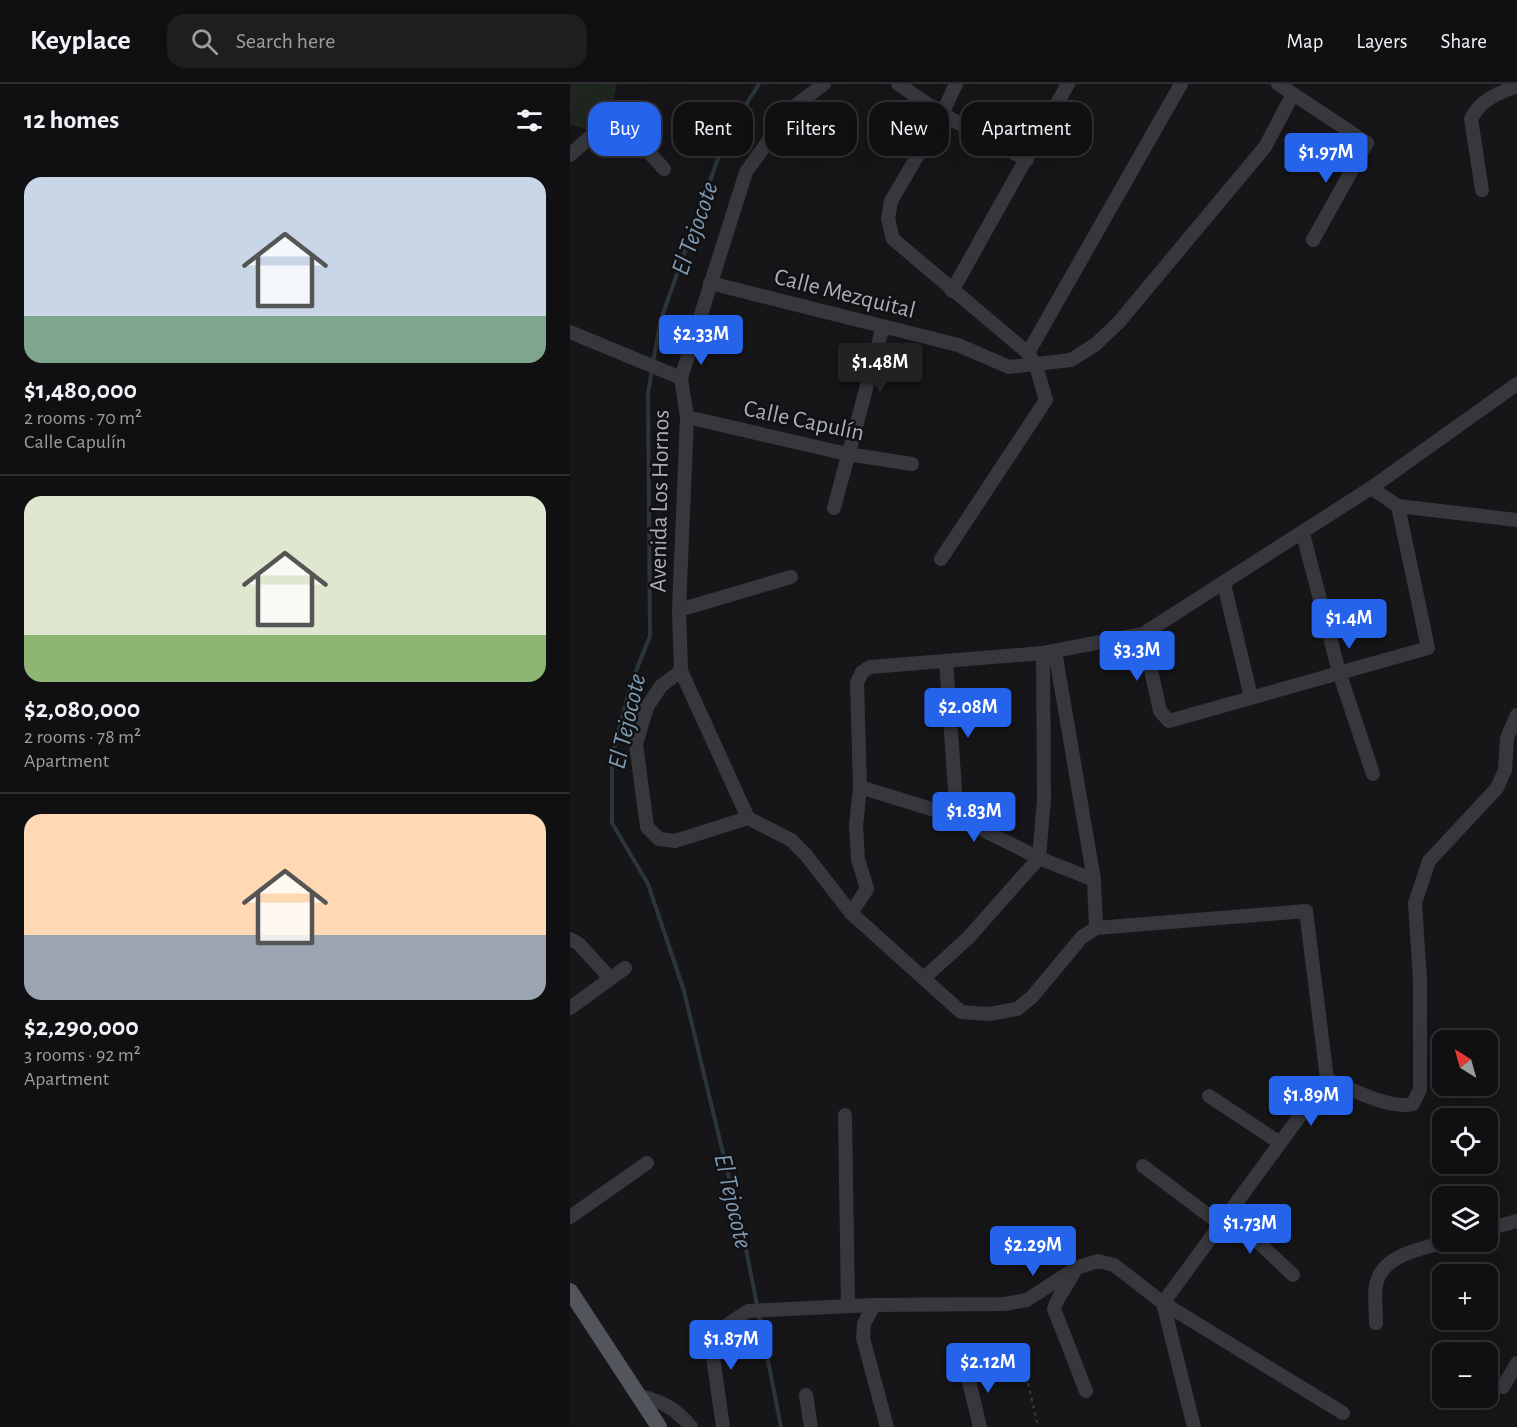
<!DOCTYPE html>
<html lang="en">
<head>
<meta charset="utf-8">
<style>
	body { margin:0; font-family:"Alegreya Sans",sans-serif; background:#1e1e20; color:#f1f3f6; height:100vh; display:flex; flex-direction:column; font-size:22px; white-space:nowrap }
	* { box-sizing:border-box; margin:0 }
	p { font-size:20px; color:#9c9d9f }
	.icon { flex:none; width:33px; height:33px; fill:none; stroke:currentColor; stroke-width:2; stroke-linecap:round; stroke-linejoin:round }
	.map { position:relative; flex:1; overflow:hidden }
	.panel { display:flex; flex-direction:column; background:#101012; width:570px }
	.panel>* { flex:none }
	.banner { position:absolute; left:18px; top:18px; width:570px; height:54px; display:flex; gap:12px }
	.needle { width:39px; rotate:323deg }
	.fabs { position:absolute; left:862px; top:946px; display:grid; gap:12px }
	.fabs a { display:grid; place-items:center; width:66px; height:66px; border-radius:12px; background:#101012; box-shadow:0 6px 24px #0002,0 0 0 2px #303032; font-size:30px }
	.price { position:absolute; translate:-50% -51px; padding:0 14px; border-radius:6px; background:#2563eb; color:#fff; font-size:20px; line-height:39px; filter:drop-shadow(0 2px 3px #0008) }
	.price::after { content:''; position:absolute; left:50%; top:36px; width:18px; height:14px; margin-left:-9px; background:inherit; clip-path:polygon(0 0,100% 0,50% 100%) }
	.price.selected { background:#222; color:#fff }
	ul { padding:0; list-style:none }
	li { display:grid; align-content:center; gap:12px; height:318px; padding:0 24px }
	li+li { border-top:2px solid #303032 }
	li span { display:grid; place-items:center; height:186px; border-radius:18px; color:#555 }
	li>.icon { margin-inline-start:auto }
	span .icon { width:108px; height:108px; fill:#fffc; stroke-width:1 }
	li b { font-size:26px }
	h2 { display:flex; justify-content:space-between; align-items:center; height:72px; padding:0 24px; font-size:26px }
	.tag { padding:0 21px; border-radius:18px; background:#101012; box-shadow:0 6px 24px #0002,0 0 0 2px #303032; font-size:21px; line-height:54px }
	.tag.selected { background:#2563eb; color:#fff }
	header { display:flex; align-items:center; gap:36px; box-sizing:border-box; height:84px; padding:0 30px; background:#101012; border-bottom:2px solid #303032 }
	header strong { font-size:28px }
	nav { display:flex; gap:33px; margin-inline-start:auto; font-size:21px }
	.search { width:420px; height:54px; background:#1e1e20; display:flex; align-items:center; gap:15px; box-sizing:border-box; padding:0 21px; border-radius:18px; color:#9c9d9f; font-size:22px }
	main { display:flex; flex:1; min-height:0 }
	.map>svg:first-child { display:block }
	.green { fill:#1e261f }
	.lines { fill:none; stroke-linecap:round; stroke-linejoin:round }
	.stream { stroke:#2c353c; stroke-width:4 }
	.path { stroke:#3d3f44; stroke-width:2; stroke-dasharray:3 4.5; stroke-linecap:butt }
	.minor { stroke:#37383d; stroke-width:14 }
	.major { stroke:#53555c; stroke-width:16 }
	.labels { text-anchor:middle; stroke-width:5; stroke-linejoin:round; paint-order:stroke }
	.street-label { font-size:24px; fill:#a8adb8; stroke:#111113 }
	.water-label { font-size:26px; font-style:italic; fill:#7f9bb3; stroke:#111113 }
</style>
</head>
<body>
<header>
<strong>Keyplace</strong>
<div class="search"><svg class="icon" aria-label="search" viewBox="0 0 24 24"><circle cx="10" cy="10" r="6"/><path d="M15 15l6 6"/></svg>Search here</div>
<nav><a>Map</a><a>Layers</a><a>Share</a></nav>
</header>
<main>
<section class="panel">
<h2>12 homes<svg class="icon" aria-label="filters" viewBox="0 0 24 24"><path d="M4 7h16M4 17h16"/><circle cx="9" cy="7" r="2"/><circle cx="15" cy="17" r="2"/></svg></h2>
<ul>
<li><span style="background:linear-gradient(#c9d6e8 75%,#7fa58c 0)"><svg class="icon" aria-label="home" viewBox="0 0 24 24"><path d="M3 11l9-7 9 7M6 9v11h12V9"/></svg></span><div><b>$1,480,000</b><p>2 rooms · 70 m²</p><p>Calle Capulín</p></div></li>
<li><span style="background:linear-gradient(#dfe7d0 75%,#8fb573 0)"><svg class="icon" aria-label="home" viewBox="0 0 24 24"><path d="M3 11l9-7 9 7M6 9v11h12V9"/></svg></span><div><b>$2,080,000</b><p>2 rooms · 78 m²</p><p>Apartment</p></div></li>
<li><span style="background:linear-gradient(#ffd9b3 65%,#9aa5b1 0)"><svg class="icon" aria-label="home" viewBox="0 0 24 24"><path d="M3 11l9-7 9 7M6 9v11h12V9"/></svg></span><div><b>$2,290,000</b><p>3 rooms · 92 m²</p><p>Apartment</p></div></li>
</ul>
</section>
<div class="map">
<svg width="947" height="1343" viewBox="0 0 947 1343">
	<rect width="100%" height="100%" fill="#161618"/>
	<path class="green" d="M 0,0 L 47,0 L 35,49 L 0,41 Z"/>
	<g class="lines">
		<path class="stream" d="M 189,0 L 156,52 L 90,238 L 78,309 L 80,552 L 62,597 L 42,672 L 42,739 L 78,800 L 114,907 L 176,1165 L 211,1343"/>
		<path class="path" d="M 410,1295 L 457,1294 L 468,1343"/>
		<g class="minor">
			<path d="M 254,0 L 222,24 L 176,88 L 111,294 L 117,333 L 109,526 L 111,587 L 178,734 L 221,756 L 236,771 L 281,829 L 391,928 L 419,930 L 447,925 L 462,913 L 512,853 L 526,844 L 736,827 L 757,995 L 593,1219"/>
			<path d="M 328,0 L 372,30 L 457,76"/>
			<path d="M 386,0 L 372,30 L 321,117 L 318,135 L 323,155 L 458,269"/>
			<path d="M 708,0 L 797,59 L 743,156"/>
			<path d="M 0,71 L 19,54 C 61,53 66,53 94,85"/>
			<path d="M 912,106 L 901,35 C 910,16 928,9 947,2"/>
			<path d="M 140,199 L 388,261 L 439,283 L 501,276 L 526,260 L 549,238 L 695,63 L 723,10"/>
			<path d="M 382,207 L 498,0"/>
			<path d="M 0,248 L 111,294"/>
			<path d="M 117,333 L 277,370 L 342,380"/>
			<path d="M 801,404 L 828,422 L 947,436"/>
			<path d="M 264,424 L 313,242"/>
			<path d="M 733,450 L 769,588 L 803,690"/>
			<path d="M 371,475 L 476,316 L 466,282 L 458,269 L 611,0"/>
			<path d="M 654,500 L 681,613"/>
			<path d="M 109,526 L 221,493"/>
			<path d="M 573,550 L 590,627 L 599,637 L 858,564 L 828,422"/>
			<path d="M 485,567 L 524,796 L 526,844"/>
			<path d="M 376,578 L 387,733"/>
			<path d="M 111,587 L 91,602 L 77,623 L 66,660 L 77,743 L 89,755 L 105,757 L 178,734"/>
			<path d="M 290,703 L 387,733 L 469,774 L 524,796"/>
			<path d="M 281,829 L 297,805 L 288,775 L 286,742 L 290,703 L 287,599 L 292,588 L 300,583 L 473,569 L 573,550 L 801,404 L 947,300"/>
			<path d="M 0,855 L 9,860 L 39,893"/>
			<path d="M 355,893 L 398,854 L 469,774 L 474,715 L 473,569"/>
			<path d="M 0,924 L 55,884"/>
			<path d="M 757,995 C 779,1004 820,1026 843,1020 L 850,1005 L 850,896 L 845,819 L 859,777 L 927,704 L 935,686 L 937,654 L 947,631"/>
			<path d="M 639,1012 L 710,1059"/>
			<path d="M 275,1031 L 278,1222"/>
			<path d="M 573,1082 L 650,1140"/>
			<path d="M 658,1129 L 723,1191"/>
			<path d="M 0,1133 L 77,1079"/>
			<path d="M 918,1145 L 947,1137"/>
			<path d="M 506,1184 C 500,1199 487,1212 484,1225 L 516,1307"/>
			<path d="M 593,1219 L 624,1343"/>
			<path d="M 304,1221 L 294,1240 L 293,1254 L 317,1343"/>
			<path d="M 806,1239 C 806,1227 804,1213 806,1201 C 812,1170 852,1165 876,1158"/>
			<path d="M 396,1285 L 410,1343"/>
			<path d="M 933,1303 L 947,1279"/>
			<path d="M 236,1311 L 241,1343"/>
			<path d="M 70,1312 C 92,1317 106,1325 121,1343"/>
			<path d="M 153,1343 L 143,1273 L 148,1255 L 158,1240 L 178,1227 L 304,1221 L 434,1220 L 457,1216 L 506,1184 L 528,1177 L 544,1181 L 593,1219 L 773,1329"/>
		</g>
		<path class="major" d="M 0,1207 L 89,1343"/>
	</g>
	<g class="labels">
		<g class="street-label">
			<text transform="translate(275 209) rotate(14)" y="8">Calle Mezquital</text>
			<text transform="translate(234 336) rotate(12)" y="8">Calle Capulín</text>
			<text transform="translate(89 417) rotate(-89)" y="8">Avenida Los Hornos</text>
		</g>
		<g class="water-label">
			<text transform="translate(124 144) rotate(-71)" y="9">El Tejocote</text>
			<text transform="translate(56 637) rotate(-77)" y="9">El Tejocote</text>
			<text transform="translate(164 1117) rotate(77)" y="9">El Tejocote</text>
		</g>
	</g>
</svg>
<div class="fabs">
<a><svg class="needle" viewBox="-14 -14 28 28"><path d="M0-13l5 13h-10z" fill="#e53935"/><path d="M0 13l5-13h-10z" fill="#9c9d9f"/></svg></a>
<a><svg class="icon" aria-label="locate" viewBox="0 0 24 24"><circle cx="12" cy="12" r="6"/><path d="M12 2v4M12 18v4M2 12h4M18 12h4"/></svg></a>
<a><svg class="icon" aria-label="layers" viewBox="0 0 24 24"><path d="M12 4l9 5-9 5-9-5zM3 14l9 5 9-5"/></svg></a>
<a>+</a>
<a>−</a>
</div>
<b class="price" style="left:756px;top:100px">$1.97M</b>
<b class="price" style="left:131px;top:282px">$2.33M</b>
<b class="price selected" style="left:310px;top:310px">$1.48M</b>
<b class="price" style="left:779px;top:566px">$1.4M</b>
<b class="price" style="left:567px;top:598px">$3.3M</b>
<b class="price" style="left:398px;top:655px">$2.08M</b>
<b class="price" style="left:404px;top:759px">$1.83M</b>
<b class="price" style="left:741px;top:1043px">$1.89M</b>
<b class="price" style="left:680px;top:1171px">$1.73M</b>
<b class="price" style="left:463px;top:1193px">$2.29M</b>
<b class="price" style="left:161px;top:1287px">$1.87M</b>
<b class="price" style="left:418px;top:1310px">$2.12M</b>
<div class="banner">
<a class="tag selected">Buy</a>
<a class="tag">Rent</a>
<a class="tag">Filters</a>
<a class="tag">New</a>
<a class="tag">Apartment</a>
</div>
</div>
</main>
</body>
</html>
